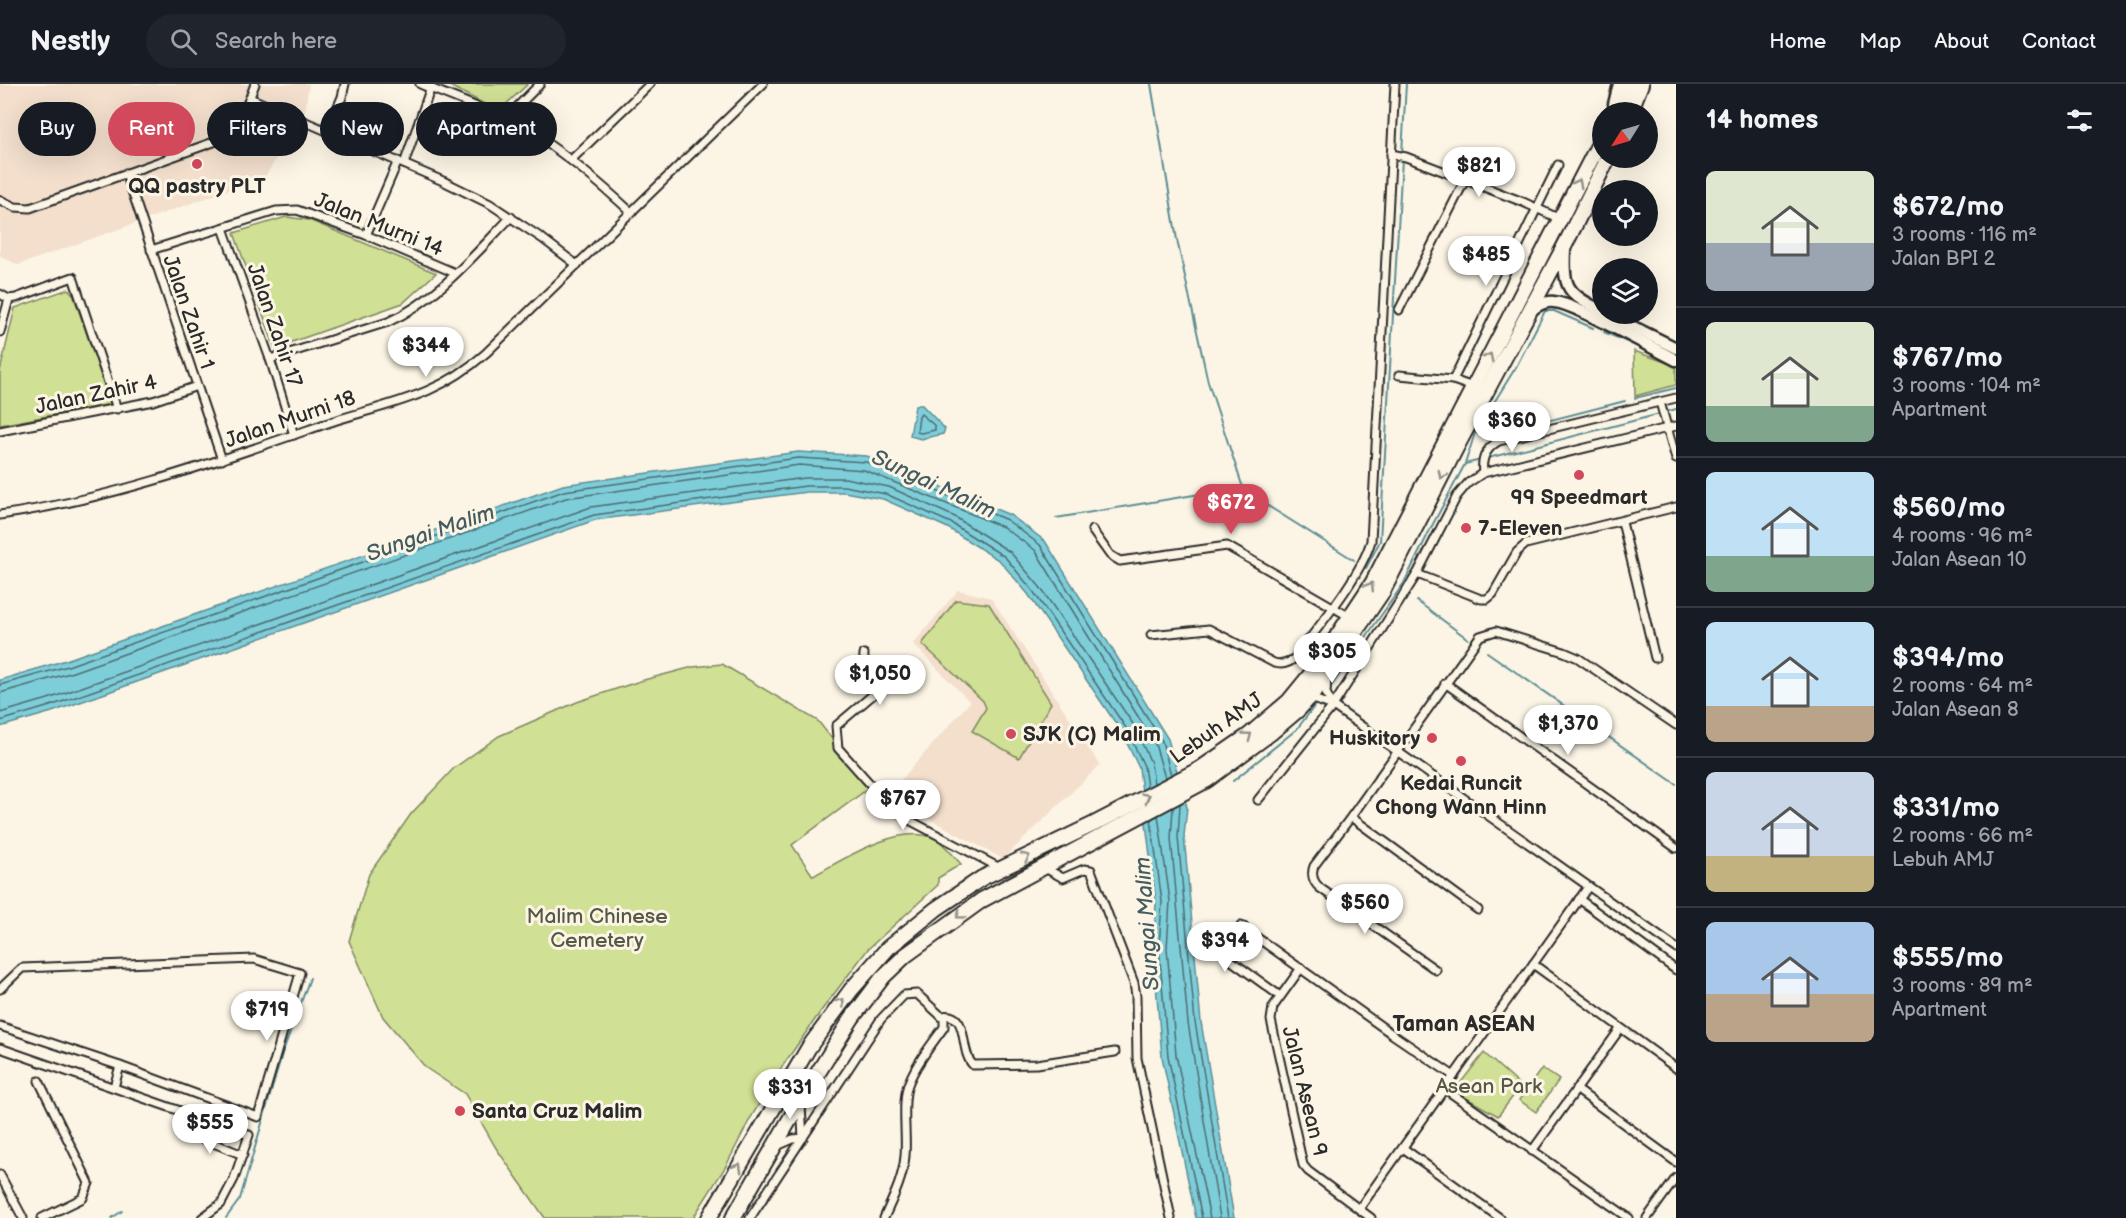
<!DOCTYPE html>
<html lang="en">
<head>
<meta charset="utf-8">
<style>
	body { margin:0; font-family:"Balsamiq Sans",sans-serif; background:#20242c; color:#f1f3f6; height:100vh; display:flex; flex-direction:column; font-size:22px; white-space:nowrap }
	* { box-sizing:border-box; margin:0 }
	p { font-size:20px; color:#9ea1a6 }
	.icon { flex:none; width:33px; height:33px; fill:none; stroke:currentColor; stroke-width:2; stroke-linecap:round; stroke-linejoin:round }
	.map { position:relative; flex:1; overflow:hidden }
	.details { display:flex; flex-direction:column; background:#171b24; width:450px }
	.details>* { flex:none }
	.hud { position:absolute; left:18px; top:18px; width:570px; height:54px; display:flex; gap:12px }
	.needle { width:39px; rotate:233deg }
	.controls { position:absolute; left:1592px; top:18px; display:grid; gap:12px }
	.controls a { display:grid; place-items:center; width:66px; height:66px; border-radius:50%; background:#171b24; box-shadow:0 6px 24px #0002; font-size:30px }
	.price { position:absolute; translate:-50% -51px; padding:0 14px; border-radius:21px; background:#fff; color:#222; font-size:20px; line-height:39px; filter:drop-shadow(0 2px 3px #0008) }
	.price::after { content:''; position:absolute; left:50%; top:36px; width:18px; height:14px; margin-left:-9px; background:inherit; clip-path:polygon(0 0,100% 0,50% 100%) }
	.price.on { background:#d1495b; color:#fff }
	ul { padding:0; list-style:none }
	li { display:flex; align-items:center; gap:18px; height:150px; padding:0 30px }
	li+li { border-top:2px solid #363941 }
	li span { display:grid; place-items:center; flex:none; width:168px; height:120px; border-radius:9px; color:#555 }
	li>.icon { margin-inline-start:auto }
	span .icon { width:72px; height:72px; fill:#fffc; stroke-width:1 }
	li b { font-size:26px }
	h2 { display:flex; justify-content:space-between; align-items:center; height:72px; padding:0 30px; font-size:26px }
	.pill { padding:0 21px; border-radius:27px; background:#171b24; box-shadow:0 6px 24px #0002; font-size:21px; line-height:54px }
	.pill.on { background:#d1495b; color:#fff }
	header { display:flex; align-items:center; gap:36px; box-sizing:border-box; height:84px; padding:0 30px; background:#171b24; border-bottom:2px solid #363941 }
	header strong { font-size:28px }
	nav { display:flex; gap:33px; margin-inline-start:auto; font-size:21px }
	.search { width:420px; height:54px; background:#20242c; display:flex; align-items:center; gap:15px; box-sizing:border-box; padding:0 21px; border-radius:33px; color:#9ea1a6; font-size:22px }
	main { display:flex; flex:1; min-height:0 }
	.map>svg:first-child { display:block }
	.built { fill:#f3dfcc }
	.green { fill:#d0e094; stroke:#7e8660; stroke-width:1.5 }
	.water { fill:#7eceda; stroke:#5d8d94; stroke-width:1.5 }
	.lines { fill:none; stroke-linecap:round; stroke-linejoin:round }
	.shore { stroke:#4c6c71; stroke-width:1.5 }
	.stream { stroke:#5d8d94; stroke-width:2 }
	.street-casing { stroke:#2b2b2b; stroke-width:11 }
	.secondary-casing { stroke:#2b2b2b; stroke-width:15 }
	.primary-casing { stroke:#2b2b2b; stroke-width:15 }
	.highway-casing { stroke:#2b2b2b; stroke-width:18 }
	.street { stroke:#fcf5e5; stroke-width:7 }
	.secondary { stroke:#fcf5e5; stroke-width:10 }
	.primary { stroke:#fcf5e5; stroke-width:10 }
	.highway { stroke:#fcf5e5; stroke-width:14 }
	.oneway { stroke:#949088 }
	.poi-dot { fill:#d1495b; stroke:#fcf5e5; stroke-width:2 }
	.labels { text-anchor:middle; stroke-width:6; stroke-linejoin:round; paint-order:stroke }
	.poi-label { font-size:21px; font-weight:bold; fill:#2b2b2b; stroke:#fcf5e5 }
	.street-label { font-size:21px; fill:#2b2b2b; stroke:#fcf5e5 }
	.park-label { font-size:21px; fill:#545845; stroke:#fcf5e5 }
	.water-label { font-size:22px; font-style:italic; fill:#445c60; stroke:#fcf5e5 }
	.neighbourhood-label { font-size:22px; font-weight:bold; fill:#2b2b2b; stroke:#fcf5e5 }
</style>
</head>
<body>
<header>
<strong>Nestly</strong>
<div class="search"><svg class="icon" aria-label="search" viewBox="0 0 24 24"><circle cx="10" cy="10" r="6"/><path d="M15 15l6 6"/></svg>Search here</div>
<nav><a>Home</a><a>Map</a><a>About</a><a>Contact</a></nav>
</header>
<main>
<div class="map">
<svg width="1676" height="1134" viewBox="0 0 1676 1134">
	<rect width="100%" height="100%" fill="#fcf5e5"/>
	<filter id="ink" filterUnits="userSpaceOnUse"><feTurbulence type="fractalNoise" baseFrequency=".0167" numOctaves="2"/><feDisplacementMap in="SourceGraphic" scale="12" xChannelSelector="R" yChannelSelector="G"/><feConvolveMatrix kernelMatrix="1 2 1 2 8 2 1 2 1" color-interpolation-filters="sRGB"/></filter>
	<g filter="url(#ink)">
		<g class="built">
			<path d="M 0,0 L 309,0 L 305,27 L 265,93 L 18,181 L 0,172 Z"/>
			<path d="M 958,506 L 991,514 L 1100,681 L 1003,775 L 904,721 L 892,706 L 970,618 L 913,560 Z"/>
		</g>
		<g class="green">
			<path d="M 446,0 L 528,0 L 504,22 L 494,25 Z"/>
			<path d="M 286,133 L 309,136 L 436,189 L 403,219 L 275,264 L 234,149 Z"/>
			<path d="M 68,205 L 73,210 L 111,320 L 0,341 L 0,287 L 15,224 Z"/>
			<path d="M 1634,267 L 1676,282 L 1676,301 L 1635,312 Z"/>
			<path d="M 956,516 L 989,520 L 1051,619 L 1019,674 L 972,647 L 986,624 L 983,617 L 922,560 Z"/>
			<path d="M 722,580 L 818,637 L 870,703 L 792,761 L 813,792 C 844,775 898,739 934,754 C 944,758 953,772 961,780 L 938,794 L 938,801 L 868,865 L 821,927 L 777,990 L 750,1035 L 726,1082 L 693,1134 L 545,1134 L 496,1064 L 465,1010 L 426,984 L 383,933 L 349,857 L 369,790 L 411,730 L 454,684 L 499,652 L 577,618 L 640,597 L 693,583 Z"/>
			<path d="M 1484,969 L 1521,1002 L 1498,1032 L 1454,1007 Z"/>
			<path d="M 1542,984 L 1559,996 L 1536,1028 L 1519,1016 Z"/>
		</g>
		<g class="water">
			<path d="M 918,321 L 922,321 L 945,345 L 943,350 L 921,355 L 910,352 L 915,322 Z"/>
			<path d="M 798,368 L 867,372 L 1010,431 L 1045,457 L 1168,655 L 1187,723 L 1184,752 L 1201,938 L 1234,1134 L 1196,1134 L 1162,973 L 1153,864 L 1156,819 L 1139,684 L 1121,647 L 1028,510 L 1000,477 L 948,444 L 883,415 L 844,408 L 807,408 L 595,436 L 52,628 L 0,643 L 0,596 L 66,576 L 563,401 Z"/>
		</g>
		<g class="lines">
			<g class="shore">
				<path d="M 921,330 L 935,342 L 935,346 L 921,349 L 917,348 L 919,333 Z"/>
				<path d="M 0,601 L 68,582 L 564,407 L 798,374 L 866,378 L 1007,436 L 1040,461 L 1162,657 L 1171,691"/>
				<path d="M 0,609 L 70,589 L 566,414 L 799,381 L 864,386 L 1003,443 L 1035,466 L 1155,660 L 1165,694"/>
				<path d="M 0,629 L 48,615 L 591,423 L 805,394 L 845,394 L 889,403 L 955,433 L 1010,468 L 1040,503 L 1133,640 L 1151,679 L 1154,700"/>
				<path d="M 0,637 L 50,622 L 594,431 L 806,402 L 844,402 L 886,410 L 951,439 L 1005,473 L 1033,507 L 1126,644 L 1144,682 L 1147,703"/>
				<path d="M 1180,720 L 1178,753 L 1195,938 L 1228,1134"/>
				<path d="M 1173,724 L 1171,754 L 1188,939 L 1220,1134"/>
				<path d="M 1158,731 L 1170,817 L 1167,864 L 1176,971 L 1210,1134"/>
				<path d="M 1151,735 L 1162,818 L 1159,864 L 1168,972 L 1202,1134"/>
			</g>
			<g class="stream">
				<path d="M 1151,0 L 1177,156 L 1208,298 L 1244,407"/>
				<path d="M 1402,69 L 1406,0"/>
				<path d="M 1604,248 L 1646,266"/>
				<path d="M 1635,314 L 1676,304"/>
				<path d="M 1493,320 L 1516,283 L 1545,227 L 1554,227 L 1593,244"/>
				<path d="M 1666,328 L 1676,325"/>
				<path d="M 1476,349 L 1493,351 L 1625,317"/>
				<path d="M 1465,380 L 1660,330"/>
				<path d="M 1056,434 L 1218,407 L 1244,407 L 1354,476"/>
				<path d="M 1366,484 L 1380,457 L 1402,75"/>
				<path d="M 1417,517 L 1468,555"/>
				<path d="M 1487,568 L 1676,700"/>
				<path d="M 1332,601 L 1404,499 L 1433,440 L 1465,380 L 1475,349 L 1489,327"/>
				<path d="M 1233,697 L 1297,645 L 1316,620"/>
				<path d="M 112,1134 L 122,1127"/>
				<path d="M 226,1134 L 240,1115 L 282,970 L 310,894"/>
			</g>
			<g class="street-casing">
				<g id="street">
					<path d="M 420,0 C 459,16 502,31 538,53 C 572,75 602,101 632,129"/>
					<path d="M 250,14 L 443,97 L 490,120 L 543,155 L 577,181"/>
					<path d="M 504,36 L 540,0"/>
					<path d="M 327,48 L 342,13 L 345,0"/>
					<path d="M 1391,70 L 1406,73 L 1523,118 L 1560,135"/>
					<path d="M 571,76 L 650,0"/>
					<path d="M 404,80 L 431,3"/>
					<path d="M 126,89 L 222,376"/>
					<path d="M 0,116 L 15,123 L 30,124 L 222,55 C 236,48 250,15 255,0"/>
					<path d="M 223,144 L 270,275 L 294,351"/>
					<path d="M 366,151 L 398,77"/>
					<path d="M 151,166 L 276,127 L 297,126 L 366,151 L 455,189"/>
					<path d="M 0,210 L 9,215 L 16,214 L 73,193 L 117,325"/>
					<path d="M 1399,226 L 1465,96"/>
					<path d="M 0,248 L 9,215"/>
					<path d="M 270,275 L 388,238 C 437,216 474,171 511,133"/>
					<path d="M 1399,291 L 1453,296"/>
					<path d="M 1473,303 L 1453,296 L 1558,81"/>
					<path d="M 1660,318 L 1676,375"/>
					<path d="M 0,347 L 153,317 L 197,302"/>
					<path d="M 1483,389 C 1481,375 1486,364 1499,357 L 1676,314"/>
					<path d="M 0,431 C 112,415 218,377 325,340 C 359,328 396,321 429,306 C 450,297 469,284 486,269 L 763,0"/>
					<path d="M 1622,438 L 1655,574"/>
					<path d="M 1092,446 L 1110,471 L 1120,477 L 1227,462 L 1350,533"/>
					<path d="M 1417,490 L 1481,515 L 1487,515 L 1493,510 L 1517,468 L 1526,460 L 1676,423"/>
					<path d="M 1151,551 L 1209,545 L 1274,579 C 1282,581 1287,580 1294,575 C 1318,543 1360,494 1371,457 L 1395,0"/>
					<path d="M 864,570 C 862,585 878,594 875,609 L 836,642 L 838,664 L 887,719 L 911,737 L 1000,784"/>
					<path d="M 1327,595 L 1326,609 L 1333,622 L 1676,864"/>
					<path d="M 1445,599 L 1676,764"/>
					<path d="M 1310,616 L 1316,616 L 1333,622"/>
					<path d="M 1258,716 L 1333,622 L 1417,490 L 1457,412 L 1468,399 L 1483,389 L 1676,342"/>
					<path d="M 1351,733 L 1478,826"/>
					<path d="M 1045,784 L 1063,794 L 1084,785 L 1091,786 L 1134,899 L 1136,912 L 1137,974 L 1171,1134"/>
					<path d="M 1579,815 L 1676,886"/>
					<path d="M 1241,842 L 1392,950 L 1454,992"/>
					<path d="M 1244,843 L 1229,868 L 1229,875 L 1280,912"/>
					<path d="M 1533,880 L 1676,984"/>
					<path d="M 1301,884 L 1273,923 L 1271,936 L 1303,1081 L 1308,1087 L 1371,1134"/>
					<path d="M 1436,886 L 1320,804 C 1313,798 1311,790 1314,782 L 1351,733 L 1480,552 L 1496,547 L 1564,568 L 1578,574 L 1676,641"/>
					<path d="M 0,905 L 22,884 L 254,875 L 300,889 L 258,1033 L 120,982 L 0,942"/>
					<path d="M 0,964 L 249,1051 L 234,1095 L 221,1120 L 202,1134"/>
					<path d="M 39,997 L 89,1099 L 83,1114 L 42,1134"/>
					<path d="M 114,1003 L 120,982"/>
					<path d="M 1445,1005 L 1629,1134"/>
					<path d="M 1576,1005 L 1676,1078"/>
					<path d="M 186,1048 L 243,1071"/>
					<path d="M 777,1062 L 793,1055 L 803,1054 L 801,1021"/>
					<path d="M 1403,1064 L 1500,1134"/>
					<path d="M 1532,1067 L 1620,945"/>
					<path d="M 0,1091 L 23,1134"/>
					<path d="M 1359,1125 L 1588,803"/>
					<path d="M 750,1134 L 881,935 L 904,911 L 917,910 L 941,932 C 971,927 958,966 973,981 L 1037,980 L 1115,968"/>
					<path d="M 884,1134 C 893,1114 903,1095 905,1072 C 907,1051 901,1016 909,998 C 917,978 932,960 944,943 L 944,935 L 941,932"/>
					<path d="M 1647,1134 L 1676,1094"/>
				</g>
			</g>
			<g class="secondary-casing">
				<g id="secondary">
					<path d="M 1565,165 C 1563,205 1567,209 1602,227"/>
					<path d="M 1530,228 C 1536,222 1545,217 1554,218 C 1566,219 1578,226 1589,231 C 1618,245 1647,261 1676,276"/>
					<path d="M 1607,230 L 1676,264"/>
				</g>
			</g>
			<g class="primary-casing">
				<path id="primary" d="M 1614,20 L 1619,0"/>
			</g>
			<g class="highway-casing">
				<g id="highway">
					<path d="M 1615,28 L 1628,0"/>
					<path d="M 1630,28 L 1641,0"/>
					<path d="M 709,1134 L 809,963 L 851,906 L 888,864 L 936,825 L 982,794 L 1094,740 L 1200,685 L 1248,652 L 1289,617 L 1316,584 L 1373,498 L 1602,54"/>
					<path d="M 733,1134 L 801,1016 L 852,934 L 883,893 L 906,871 L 982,816 L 1207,696 L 1272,648 L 1298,626 L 1315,607 L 1383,507 L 1456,364 L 1565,161 L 1608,74"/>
				</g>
			</g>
			<use href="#street" class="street"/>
			<use href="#secondary" class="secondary"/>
			<use href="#primary" class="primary"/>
			<use href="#highway" class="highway"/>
		</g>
		<defs><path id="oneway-chevron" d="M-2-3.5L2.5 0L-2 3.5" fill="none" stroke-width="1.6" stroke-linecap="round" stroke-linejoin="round" transform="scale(1.5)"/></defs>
		<g class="oneway">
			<use href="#oneway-chevron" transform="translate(1578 99) rotate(-63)"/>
			<use href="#oneway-chevron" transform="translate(1489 273) rotate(-63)"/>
			<use href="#oneway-chevron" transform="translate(1442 391) rotate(117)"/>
			<use href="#oneway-chevron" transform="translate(1370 502) rotate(-58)"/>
			<use href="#oneway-chevron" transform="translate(1248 652) rotate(-37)"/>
			<use href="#oneway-chevron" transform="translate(1146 713) rotate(-27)"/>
			<use href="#oneway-chevron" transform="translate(1026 773) rotate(-26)"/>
			<use href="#oneway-chevron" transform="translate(960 831) rotate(144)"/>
			<use href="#oneway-chevron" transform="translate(841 918) rotate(-52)"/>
			<use href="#oneway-chevron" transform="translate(738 1083) rotate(-60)"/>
		</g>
	</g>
	<g class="poi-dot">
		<circle cx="197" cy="80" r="6"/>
		<circle cx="1579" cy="391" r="6"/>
		<circle cx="1466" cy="444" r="6"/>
		<circle cx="1011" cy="650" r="6"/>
		<circle cx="1432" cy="654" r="6"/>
		<circle cx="1461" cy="677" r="6"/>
		<circle cx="460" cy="1027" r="6"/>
	</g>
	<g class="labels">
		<g class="poi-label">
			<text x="197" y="109">QQ pastry PLT</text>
			<text x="1579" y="420">99 Speedmart</text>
			<text x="1478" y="451" text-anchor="start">7-Eleven</text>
			<text x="1023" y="657" text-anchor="start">SJK (C) Malim</text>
			<text x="1420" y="661" text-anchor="end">Huskitory</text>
			<text x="1461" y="706">Kedai Runcit<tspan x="1461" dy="24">Chong Wann Hinn</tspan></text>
			<text x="472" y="1034" text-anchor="start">Santa Cruz Malim</text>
		</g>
		<g class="street-label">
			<text transform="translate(379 140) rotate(22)" y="7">Jalan Murni 14</text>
			<text transform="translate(189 228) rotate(71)" y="7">Jalan Zahir 1</text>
			<text transform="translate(275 241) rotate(71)" y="7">Jalan Zahir 17</text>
			<text transform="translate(96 310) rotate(-12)" y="7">Jalan Zahir 4</text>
			<text transform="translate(290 335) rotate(-19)" y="7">Jalan Murni 18</text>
			<text transform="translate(1216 644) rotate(-35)" y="7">Lebuh AMJ</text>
			<text transform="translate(1305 1007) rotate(76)" y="7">Jalan Asean 9</text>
		</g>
		<g class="park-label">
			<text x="597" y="839">Malim Chinese<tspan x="597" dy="24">Cemetery</tspan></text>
			<text x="1489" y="1009">Asean Park</text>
		</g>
		<g class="water-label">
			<text transform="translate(934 399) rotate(25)" y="8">Sungai Malim</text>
			<text transform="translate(430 448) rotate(-19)" y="8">Sungai Malim</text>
			<text transform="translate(1146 840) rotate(-94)" y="8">Sungai Malim</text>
		</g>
		<g class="neighbourhood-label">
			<text x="1464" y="947">Taman ASEAN</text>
		</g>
	</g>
</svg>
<div class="controls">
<a><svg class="needle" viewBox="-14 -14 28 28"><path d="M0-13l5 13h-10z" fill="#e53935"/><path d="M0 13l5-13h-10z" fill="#9ea1a6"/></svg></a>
<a><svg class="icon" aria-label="locate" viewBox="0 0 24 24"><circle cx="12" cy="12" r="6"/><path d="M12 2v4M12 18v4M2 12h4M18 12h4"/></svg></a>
<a><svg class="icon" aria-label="layers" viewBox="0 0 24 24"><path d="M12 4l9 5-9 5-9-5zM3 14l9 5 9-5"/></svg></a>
</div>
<b class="price" style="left:1479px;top:114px">$821</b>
<b class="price" style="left:1486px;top:203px">$485</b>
<b class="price" style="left:426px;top:294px">$344</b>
<b class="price" style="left:1512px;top:369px">$360</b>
<b class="price on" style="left:1231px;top:451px">$672</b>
<b class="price" style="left:1332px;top:600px">$305</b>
<b class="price" style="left:880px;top:622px">$1,050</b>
<b class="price" style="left:1568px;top:672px">$1,370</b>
<b class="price" style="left:903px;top:747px">$767</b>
<b class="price" style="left:1365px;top:851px">$560</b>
<b class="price" style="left:1225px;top:889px">$394</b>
<b class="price" style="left:267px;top:958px">$719</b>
<b class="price" style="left:790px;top:1036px">$331</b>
<b class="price" style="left:210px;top:1071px">$555</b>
<div class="hud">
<a class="pill">Buy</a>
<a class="pill on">Rent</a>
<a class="pill">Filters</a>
<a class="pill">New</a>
<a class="pill">Apartment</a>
</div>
</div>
<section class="details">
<h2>14 homes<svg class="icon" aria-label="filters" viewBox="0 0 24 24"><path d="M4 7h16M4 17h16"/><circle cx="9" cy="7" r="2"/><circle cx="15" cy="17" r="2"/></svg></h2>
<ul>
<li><span style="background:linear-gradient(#dfe7d0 60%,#9aa5b1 0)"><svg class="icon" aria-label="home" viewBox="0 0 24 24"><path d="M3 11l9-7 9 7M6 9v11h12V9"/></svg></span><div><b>$672/mo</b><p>3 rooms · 116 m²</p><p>Jalan BPI 2</p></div></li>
<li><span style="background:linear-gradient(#dfe7d0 70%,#7fa58c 0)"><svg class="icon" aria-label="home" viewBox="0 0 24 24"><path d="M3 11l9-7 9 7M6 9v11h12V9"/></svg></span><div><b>$767/mo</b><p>3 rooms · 104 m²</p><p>Apartment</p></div></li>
<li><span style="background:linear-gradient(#bfe0f5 70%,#7fa58c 0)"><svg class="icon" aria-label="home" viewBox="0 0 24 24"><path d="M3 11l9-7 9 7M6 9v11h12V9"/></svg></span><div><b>$560/mo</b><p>4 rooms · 96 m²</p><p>Jalan Asean 10</p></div></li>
<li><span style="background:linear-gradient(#bfe0f5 70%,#b9a48a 0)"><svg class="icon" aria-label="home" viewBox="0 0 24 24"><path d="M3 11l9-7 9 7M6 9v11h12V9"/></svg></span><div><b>$394/mo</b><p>2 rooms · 64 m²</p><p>Jalan Asean 8</p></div></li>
<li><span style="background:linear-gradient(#c9d6e8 70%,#c2b280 0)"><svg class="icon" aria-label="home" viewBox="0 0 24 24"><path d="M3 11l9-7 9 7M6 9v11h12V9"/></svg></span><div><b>$331/mo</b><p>2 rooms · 66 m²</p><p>Lebuh AMJ</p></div></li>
<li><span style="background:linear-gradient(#a9c7e8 60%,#b9a48a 0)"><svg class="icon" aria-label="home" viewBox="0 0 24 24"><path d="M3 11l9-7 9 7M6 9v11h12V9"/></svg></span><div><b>$555/mo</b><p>3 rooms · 89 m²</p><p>Apartment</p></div></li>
</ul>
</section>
</main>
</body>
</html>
